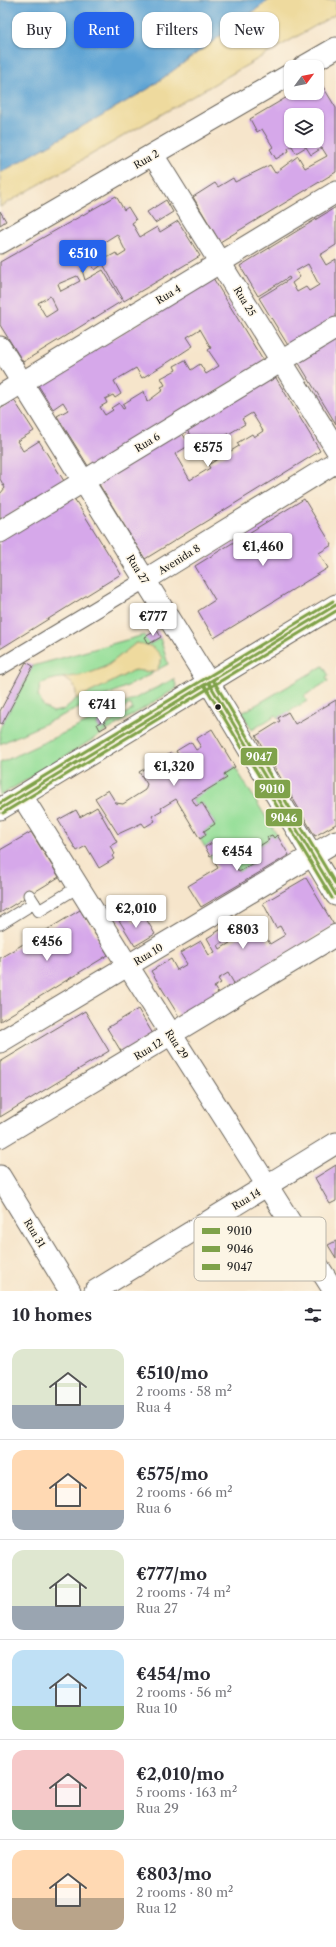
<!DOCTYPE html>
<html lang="en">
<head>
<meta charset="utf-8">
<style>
	body { margin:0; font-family:"Libre Caslon Text",serif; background:#f7f7f7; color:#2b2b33; height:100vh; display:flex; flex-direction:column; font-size:15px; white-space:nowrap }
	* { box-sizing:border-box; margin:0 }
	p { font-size:13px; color:#7c7c81 }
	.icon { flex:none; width:22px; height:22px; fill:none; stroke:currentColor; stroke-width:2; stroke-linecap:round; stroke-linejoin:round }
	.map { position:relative; height:1291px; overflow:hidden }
	.drawer { display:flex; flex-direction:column; background:#fff; flex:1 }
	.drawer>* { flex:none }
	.guide { position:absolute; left:12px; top:12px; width:312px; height:36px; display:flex; gap:8px }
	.needle { width:26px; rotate:58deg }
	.fabs { position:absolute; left:284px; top:60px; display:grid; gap:8px }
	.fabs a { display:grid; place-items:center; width:40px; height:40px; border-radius:8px; background:#fff; box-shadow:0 1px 3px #0004; font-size:20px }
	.price { position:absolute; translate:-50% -34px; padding:0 9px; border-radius:4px; background:#fff; color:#222; font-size:13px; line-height:26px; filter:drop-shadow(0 1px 2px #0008) }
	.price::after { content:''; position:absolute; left:50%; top:24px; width:12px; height:9px; margin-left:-6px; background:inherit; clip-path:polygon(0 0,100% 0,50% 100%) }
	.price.selected { background:#2563eb; color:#fff }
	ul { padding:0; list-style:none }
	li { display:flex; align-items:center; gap:12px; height:100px; padding:0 12px }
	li+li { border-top:1px solid #e1e1e2 }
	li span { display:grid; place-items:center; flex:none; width:112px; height:80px; border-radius:12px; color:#555 }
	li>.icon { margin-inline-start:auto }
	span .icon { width:48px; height:48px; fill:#fffc; stroke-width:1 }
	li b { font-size:17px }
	h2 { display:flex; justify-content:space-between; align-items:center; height:48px; padding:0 12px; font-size:17px }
	.tag { padding:0 14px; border-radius:12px; background:#fff; box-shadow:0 1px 3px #0004; font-size:14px; line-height:36px }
	.tag.selected { background:#2563eb; color:#fff }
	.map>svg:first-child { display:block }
	.green { fill:#97df9a; stroke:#5a7e5b }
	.sand { fill:#eeda9e; stroke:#857b5d }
	.water { fill:#5fa4d4; stroke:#3e6078 }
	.building { fill:#d6a8ea; fill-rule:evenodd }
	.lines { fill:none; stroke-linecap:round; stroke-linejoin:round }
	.service-casing { stroke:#686259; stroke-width:13 }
	.pedestrian-casing { stroke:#686259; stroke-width:18 }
	.minor-casing { stroke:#686259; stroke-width:23 }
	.service { stroke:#fff; stroke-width:11 }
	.pedestrian { stroke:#fff; stroke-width:16 }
	.minor { stroke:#fff; stroke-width:21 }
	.bus-1-casing { stroke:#fcf5e5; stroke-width:6 }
	.bus-2-casing { stroke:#fcf5e5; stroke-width:6 }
	.bus-3-casing { stroke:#fcf5e5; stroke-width:6 }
	.bus-1 { stroke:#7fa24a; stroke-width:3 }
	.bus-2 { stroke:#7fa24a; stroke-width:3 }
	.bus-3 { stroke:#7fa24a; stroke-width:3 }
	.bus-dot { fill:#1c1c1c; stroke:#fcf5e5; stroke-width:1.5 }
	.labels { text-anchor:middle; stroke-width:3; stroke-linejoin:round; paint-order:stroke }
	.street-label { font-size:10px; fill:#1c1c1c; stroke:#fcf5e5 }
	.key { fill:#fcf5e5; stroke:#b9b4a9; stroke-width:1 }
	.key-label { font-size:11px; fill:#1c1c1c }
	.line-badge { stroke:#fcf5e5; stroke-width:1.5 }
	.badge-label { font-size:11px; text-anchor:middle; font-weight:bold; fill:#fff }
</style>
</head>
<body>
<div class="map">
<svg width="336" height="1291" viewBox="0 0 336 1291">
	<rect width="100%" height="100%" fill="#fcf5e5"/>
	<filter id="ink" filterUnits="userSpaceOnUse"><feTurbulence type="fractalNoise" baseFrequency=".025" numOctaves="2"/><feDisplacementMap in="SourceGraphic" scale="8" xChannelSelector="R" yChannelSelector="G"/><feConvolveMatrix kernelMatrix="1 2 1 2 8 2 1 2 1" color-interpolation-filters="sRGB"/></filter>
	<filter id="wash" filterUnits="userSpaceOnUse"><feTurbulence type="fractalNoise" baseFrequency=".012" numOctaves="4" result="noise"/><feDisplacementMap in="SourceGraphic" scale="16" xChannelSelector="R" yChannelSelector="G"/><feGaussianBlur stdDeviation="0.9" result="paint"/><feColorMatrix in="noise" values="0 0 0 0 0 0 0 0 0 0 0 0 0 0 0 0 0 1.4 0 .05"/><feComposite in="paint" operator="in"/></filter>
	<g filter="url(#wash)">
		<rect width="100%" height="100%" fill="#f6e5cb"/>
		<g class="green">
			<path d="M 144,635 L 150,644 L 160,638 L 168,664 L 157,670 L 162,658 L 136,643 C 121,655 107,668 88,674 C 72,679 54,675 40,685 L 38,696 L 44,707 L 53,712 L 63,710 L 76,699 L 112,682 L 134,670 L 154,672 L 138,681 L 0,744 L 0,728 L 33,666 Z"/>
			<path d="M 323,666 L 329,676 L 326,678 L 328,681 L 304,696 L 307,701 L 278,718 L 276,715 L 252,730 L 242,713 Z"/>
			<path d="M 174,679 L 177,688 L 0,796 L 0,763 L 98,717 L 100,722 L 97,724 L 100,729 L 133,709 L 130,704 L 110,717 L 108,712 Z"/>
			<path d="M 235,767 L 277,835 L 274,838 L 272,835 L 268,837 L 269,840 L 254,849 L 259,860 L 239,872 L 228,855 L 215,863 L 210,856 L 218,851 L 212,843 L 205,847 L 200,839 L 206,835 L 204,831 L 215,824 L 202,803 L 196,806 L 192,799 L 227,778 L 224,774 Z"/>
		</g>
		<g class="sand">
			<path d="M 269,0 L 336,0 L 336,14 L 0,207 L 0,173 L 148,89 Z"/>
			<path d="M 136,643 C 149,645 155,646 162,658 L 157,670 L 154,672 L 134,670 L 112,682 L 76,699 C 77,686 73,683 63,678 L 87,674 L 106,667 Z"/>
		</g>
		<path class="water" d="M 0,0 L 269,0 L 148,89 L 0,173 Z"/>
		<g id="blocks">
			<g class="building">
				<path d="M 317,82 L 322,85 L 336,108 L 336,172 L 220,242 L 193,197 L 215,183 L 218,187 L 233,178 L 235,182 L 270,165 L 275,173 L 298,156 L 305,168 L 327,156 L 322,148 L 311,155 L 306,147 L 296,153 L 292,146 L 288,148 L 289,151 L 276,159 L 270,149 L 273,147 L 262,129 L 257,132 L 250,119 L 294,93 L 317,93 ZM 291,115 L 317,115 L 317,141 L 291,141 Z"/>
				<path d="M 116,196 L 124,210 L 128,207 L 136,220 L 132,223 L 140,237 L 157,227 L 160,232 L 178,221 L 200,256 L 124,301 L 103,264 L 95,270 L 91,264 L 82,270 L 85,280 L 103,270 L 122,301 L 23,362 L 0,325 L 0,262 ZM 117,234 L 126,252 L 118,257 L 116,253 L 101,261 L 96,247 ZM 77,276 L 80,281 L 61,291 L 58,284 ZM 50,296 L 57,310 L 46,317 L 38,303 Z"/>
				<path d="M 166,200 L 173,212 L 155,223 L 147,212 Z"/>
				<path d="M 336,207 L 336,245 L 320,255 L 326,265 L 336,259 L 336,318 L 289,347 L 259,298 L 290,279 L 289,277 L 258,296 L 240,266 ZM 308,264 L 319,285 L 309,291 L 306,287 L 297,292 L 292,283 L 300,277 L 296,271 Z"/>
				<path d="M 0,211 L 6,221 L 0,225 Z"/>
				<path d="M 213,278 L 264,362 L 90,469 L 57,416 L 68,410 L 63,402 L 53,409 L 38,385 ZM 200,329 L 211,348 L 208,350 L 219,366 L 206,374 L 200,364 L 191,370 L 185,360 L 174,366 L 176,370 L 161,378 L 165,385 L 161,387 L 163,390 L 147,402 L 144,391 L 123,404 L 125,408 L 123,409 L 119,403 L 111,408 L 113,410 L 105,415 L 100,407 L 107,403 L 105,399 L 113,395 L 115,398 L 121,394 L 114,381 L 136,368 L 142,378 L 170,361 L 193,346 L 187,337 Z"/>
				<path d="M 336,336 L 336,424 L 297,360 Z"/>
				<path d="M 273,373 L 320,451 L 145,559 L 97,481 L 180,430 L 190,445 L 175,454 L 190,480 L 210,468 L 208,465 L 239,446 L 237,443 L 252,434 L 254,437 L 263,431 L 252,413 L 242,419 L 245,424 L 212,444 L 215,449 L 209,453 L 205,453 L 202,450 L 200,451 L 185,427 Z"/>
				<path d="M 14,400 L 34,431 L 17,441 L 23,451 L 39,441 L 64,481 L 0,521 L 0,494 L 5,488 L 0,479 L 0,409 Z"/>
				<path d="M 72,495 L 121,574 L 0,649 L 0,540 Z"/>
				<path d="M 304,499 L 332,545 L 319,553 L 328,568 L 214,638 L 198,611 L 215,600 L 195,566 Z"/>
				<path d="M 157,630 L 161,637 L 149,644 L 145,637 Z"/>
				<path d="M 26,662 L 33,666 L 2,724 L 0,723 L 0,711 Z"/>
				<path d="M 336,700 L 336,824 L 315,836 L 256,736 L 280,721 L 278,718 L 288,712 L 295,724 Z"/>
				<path d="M 103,720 L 107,726 L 100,730 L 97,724 Z"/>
				<path d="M 212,729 L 235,767 L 224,774 L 227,778 L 192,799 L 196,806 L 202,803 L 215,824 L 204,831 L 206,835 L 200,839 L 176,799 L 161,808 L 162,810 L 152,816 L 155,821 L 145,827 L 142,823 L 118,834 L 95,798 L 108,790 L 116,803 L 123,804 L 145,790 L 147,784 L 139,772 L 171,753 L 176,763 L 181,760 L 176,751 L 191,742 L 196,750 L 201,747 L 196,739 Z"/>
				<path d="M 97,807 L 117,842 L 110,846 L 115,854 L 112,856 L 114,859 L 99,868 L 86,846 L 77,851 L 58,820 L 76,810 L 80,817 Z"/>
				<path d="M 31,832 L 59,877 L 0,913 L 0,850 Z"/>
				<path d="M 272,835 L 274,838 L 277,835 L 289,855 L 201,907 L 188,886 L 218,868 L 215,863 L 228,855 L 239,872 L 259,860 L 253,850 L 269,840 L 267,837 Z"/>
				<path d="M 212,843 L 218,851 L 210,856 L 205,847 Z"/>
				<path d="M 306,878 L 334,925 L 235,985 L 228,973 L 218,979 L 221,983 L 214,987 L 219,995 L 180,1018 L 151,971 L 171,959 L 177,970 L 187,964 L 180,953 L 201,941 L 209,955 L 215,952 L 207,938 L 223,928 L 229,938 L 218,945 L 220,949 L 259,925 L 270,944 L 285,935 L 280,926 L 276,928 L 263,903 Z"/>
				<path d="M 80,910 L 108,955 L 0,1021 L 0,958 Z"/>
				<path d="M 127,911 L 134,923 L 145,917 L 155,934 L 135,946 L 117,917 Z"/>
				<path d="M 138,1009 L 153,1034 L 122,1053 L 107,1028 Z"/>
				<path d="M 85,1011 L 109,1051 L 0,1117 L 0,1062 Z"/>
				<path d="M 336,1165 L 336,1201 L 330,1204 L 315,1178 Z"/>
				<path d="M 336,1241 L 336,1258 L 328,1245 Z"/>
			</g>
		</g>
	</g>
	<g filter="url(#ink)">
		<use href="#blocks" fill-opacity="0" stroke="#686259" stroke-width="1"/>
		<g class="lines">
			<g class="service-casing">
				<g id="service">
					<path d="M 29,895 L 39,911 L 78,887"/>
					<path d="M 0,924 L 34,903"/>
				</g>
			</g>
			<g class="pedestrian-casing">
				<path id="pedestrian" d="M 0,667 L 145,580"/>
			</g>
			<g class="minor-casing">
				<g id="minor">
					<path d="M 303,67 L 336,48"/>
					<path d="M 153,155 L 336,449"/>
					<path d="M 0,243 L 291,74"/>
					<path d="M 0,347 L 209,683 L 336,895"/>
					<path d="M 0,396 L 336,192"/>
					<path d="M 0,532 L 336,328"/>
					<path d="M 145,580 L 336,462"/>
					<path d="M 22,796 L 128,966 L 334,1291"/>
					<path d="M 0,809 L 336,605"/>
					<path d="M 0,1042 L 336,841"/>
					<path d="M 0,1137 L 336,935"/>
					<path d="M 0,1176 L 70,1291"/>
					<path d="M 95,1291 L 336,1143"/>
				</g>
			</g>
			<use href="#service" class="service"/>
			<use href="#pedestrian" class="pedestrian"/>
			<use href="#minor" class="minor"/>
			<g class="bus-1-casing">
				<g id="bus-1">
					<path d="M 209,683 L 336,895"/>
					<path d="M 0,809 L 336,605"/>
				</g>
			</g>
			<g class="bus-2-casing">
				<g id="bus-2">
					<path d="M 205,686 L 332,898"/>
					<path d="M 3,813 L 336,611"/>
				</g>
			</g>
			<g class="bus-3-casing">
				<g id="bus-3">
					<path d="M 213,680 L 336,885"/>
					<path d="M 0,803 L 333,601"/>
				</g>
			</g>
			<use href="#bus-1" class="bus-1"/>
			<use href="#bus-2" class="bus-2"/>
			<use href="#bus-3" class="bus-3"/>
		</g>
	</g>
	<circle class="bus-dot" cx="218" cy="707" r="3.5"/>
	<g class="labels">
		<g class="street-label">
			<text transform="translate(146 159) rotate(-30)" y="4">Rua 2</text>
			<text transform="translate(168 294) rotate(-31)" y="4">Rua 4</text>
			<text transform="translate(245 301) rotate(59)" y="4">Rua 25</text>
			<text transform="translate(147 442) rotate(-31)" y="4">Rua 6</text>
			<text transform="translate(179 559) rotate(-32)" y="4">Avenida 8</text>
			<text transform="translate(138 569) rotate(58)" y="4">Rua 27</text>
			<text transform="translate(148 954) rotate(-31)" y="4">Rua 10</text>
			<text transform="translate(177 1044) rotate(57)" y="4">Rua 29</text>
			<text transform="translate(148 1049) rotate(-31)" y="4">Rua 12</text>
			<text transform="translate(246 1199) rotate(-31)" y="4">Rua 14</text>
			<text transform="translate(35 1233) rotate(59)" y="4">Rua 31</text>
		</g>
	</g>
	<rect x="194" y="1217" width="132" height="64" rx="6" class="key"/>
	<rect x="202" y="1228" width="18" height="6" fill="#7fa24a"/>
	<rect x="202" y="1246" width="18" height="6" fill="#7fa24a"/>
	<rect x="202" y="1264" width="18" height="6" fill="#7fa24a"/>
	<g class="key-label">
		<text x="227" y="1235">9010</text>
		<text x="227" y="1253">9046</text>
		<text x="227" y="1271">9047</text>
	</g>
	<g class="line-badge">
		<rect x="240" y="747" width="38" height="19" rx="4" fill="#7fa24a"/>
		<rect x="254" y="779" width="37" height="20" rx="4" fill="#7fa24a"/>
		<rect x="265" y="808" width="38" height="19" rx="4" fill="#7fa24a"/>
	</g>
	<g class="badge-label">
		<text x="259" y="761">9047</text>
		<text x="272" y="793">9010</text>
		<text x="284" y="822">9046</text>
	</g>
</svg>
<div class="fabs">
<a><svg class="needle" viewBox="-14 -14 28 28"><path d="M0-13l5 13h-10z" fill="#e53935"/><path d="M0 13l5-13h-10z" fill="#7c7c81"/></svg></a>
<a><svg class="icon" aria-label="layers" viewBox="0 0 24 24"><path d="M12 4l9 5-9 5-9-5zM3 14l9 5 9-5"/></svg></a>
</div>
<b class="price selected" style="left:83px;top:274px">€510</b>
<b class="price" style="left:208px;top:468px">€575</b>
<b class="price" style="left:263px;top:567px">€1,460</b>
<b class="price" style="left:153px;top:637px">€777</b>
<b class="price" style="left:102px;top:725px">€741</b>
<b class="price" style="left:174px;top:787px">€1,320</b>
<b class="price" style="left:237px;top:872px">€454</b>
<b class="price" style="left:136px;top:929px">€2,010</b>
<b class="price" style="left:243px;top:950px">€803</b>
<b class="price" style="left:47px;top:962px">€456</b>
<div class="guide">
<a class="tag">Buy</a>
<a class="tag selected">Rent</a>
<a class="tag">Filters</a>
<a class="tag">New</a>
</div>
</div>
<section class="drawer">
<h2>10 homes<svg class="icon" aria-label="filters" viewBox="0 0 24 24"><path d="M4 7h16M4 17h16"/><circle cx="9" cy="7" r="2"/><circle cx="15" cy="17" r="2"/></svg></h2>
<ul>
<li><span style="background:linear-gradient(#dfe7d0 70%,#9aa5b1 0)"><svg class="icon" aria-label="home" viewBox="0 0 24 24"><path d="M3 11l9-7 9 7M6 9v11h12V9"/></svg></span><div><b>€510/mo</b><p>2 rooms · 58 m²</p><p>Rua 4</p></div></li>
<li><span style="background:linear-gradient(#ffd9b3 75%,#9aa5b1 0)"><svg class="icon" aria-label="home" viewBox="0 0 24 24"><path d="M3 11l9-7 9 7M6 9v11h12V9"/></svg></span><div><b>€575/mo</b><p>2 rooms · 66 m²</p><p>Rua 6</p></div></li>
<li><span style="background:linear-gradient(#dfe7d0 70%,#9aa5b1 0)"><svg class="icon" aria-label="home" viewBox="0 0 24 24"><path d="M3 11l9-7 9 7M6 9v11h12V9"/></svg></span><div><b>€777/mo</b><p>2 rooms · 74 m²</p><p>Rua 27</p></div></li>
<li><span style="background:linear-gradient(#bfe0f5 70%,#8fb573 0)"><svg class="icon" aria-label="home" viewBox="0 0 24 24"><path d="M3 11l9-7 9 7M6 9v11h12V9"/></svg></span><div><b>€454/mo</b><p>2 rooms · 56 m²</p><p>Rua 10</p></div></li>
<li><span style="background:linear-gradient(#f6c9c9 75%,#7fa58c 0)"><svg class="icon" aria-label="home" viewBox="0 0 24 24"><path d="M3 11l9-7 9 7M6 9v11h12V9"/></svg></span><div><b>€2,010/mo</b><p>5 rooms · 163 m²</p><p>Rua 29</p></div></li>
<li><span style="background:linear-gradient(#ffd9b3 60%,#b9a48a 0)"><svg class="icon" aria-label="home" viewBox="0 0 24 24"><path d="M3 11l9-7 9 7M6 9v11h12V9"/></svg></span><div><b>€803/mo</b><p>2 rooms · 80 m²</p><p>Rua 12</p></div></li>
</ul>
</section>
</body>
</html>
